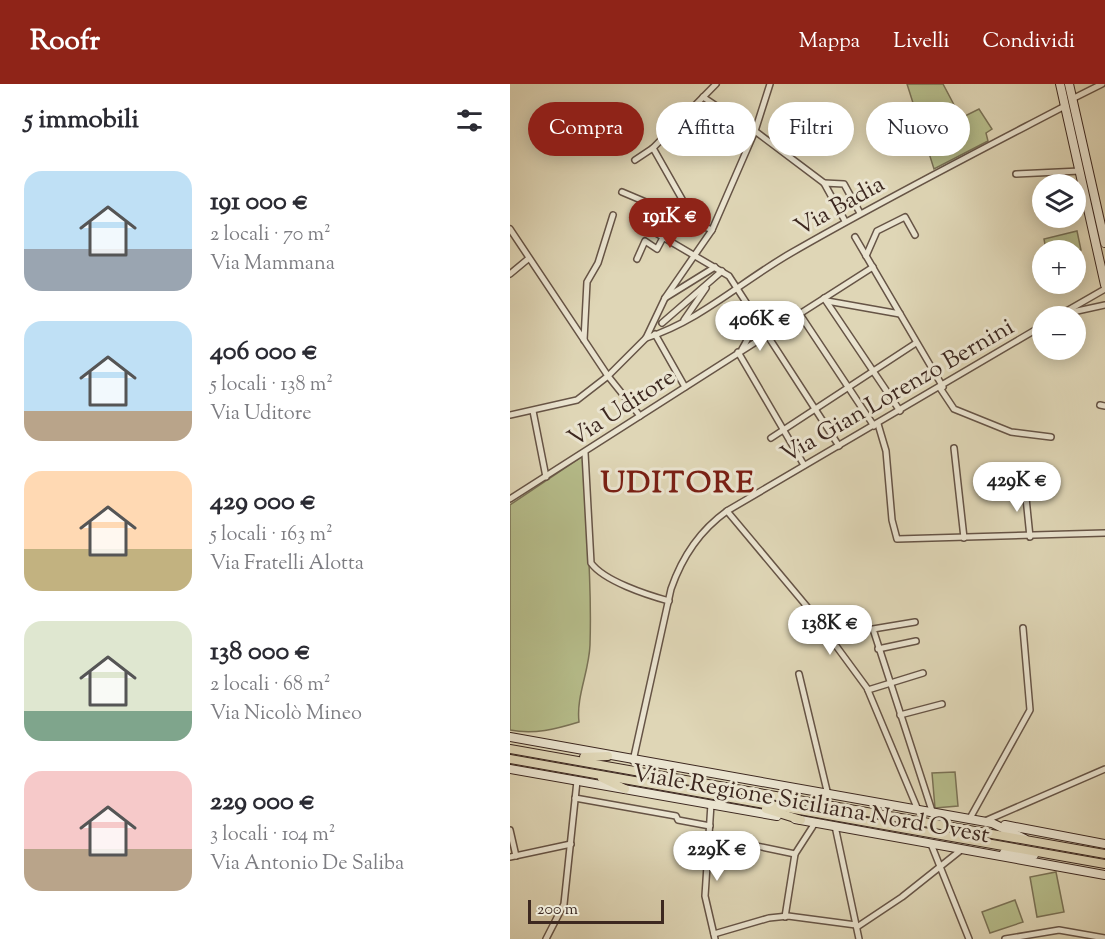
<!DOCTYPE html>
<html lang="it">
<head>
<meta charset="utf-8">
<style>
	body { margin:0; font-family:"Sorts Mill Goudy",serif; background:#f2f2f3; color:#2b2b33; height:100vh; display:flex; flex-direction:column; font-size:22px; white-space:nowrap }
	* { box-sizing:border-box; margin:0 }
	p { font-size:20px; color:#7c7c81 }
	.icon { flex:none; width:33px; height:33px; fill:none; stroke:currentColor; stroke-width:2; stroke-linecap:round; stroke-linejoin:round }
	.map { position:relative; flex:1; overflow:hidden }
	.side { display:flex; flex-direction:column; background:#fff; width:510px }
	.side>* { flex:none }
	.top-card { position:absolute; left:18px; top:18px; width:486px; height:54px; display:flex; gap:12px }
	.controls { position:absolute; left:522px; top:90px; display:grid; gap:12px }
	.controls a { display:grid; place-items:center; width:54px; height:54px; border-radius:50%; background:#fff; box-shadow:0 3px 15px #0003; font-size:30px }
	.scale { position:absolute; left:18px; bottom:15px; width:136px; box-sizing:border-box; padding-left:6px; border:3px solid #3d2820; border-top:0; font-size:16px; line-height:21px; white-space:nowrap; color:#3d2820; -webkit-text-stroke:4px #eae4d0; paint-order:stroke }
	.price { position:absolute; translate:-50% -51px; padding:0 14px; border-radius:21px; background:#fff; color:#222; font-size:20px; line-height:39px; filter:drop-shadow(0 2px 3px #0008) }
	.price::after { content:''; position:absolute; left:50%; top:36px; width:18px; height:14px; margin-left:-9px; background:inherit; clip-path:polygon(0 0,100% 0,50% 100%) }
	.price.current { background:#8f2418; color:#fff }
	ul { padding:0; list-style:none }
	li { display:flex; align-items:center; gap:18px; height:150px; padding:0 24px }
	li span { display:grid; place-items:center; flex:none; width:168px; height:120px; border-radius:18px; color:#555 }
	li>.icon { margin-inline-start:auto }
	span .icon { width:72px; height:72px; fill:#fffc; stroke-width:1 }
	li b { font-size:26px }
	h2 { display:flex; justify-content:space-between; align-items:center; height:72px; padding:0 24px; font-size:26px }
	.chip { padding:0 21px; border-radius:27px; background:#fff; box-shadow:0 3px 15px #0003; font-size:21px; line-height:54px }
	.chip.current { background:#8f2418; color:#fff }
	header { display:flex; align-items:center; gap:36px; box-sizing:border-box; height:84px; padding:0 30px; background:#8f2418; color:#fff }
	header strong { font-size:28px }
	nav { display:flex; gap:33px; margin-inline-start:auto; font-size:21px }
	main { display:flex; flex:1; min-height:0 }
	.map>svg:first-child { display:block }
	.green { fill:#b6bd8b; stroke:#7a7256; stroke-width:1.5 }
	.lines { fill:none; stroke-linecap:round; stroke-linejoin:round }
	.street-casing { stroke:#665446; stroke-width:8 }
	.secondary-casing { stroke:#3d2820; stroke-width:10 }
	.primary-casing { stroke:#3d2820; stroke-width:10 }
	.street { stroke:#eae4d0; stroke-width:5 }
	.secondary { stroke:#eae4d0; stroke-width:8 }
	.primary { stroke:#dfd6b6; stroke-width:8 }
	.labels { text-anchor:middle; stroke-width:6; stroke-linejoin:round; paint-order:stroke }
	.street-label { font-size:24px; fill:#3d2820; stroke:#eae4d0 }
	.district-label { font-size:30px; font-weight:bold; letter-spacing:1.5px; fill:#7a1f14; stroke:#eae4d0 }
</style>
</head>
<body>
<header>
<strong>Roofr</strong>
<nav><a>Mappa</a><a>Livelli</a><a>Condividi</a></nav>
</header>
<main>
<section class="side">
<h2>5 immobili<svg class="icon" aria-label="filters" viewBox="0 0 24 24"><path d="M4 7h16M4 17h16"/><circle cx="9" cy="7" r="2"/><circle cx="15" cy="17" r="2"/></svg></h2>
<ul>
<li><span style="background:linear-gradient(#bfe0f5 65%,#9aa5b1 0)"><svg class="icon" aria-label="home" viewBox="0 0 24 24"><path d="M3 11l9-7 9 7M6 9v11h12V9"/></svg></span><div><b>191 000 €</b><p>2 locali · 70 m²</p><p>Via Mammana</p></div></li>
<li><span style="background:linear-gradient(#bfe0f5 75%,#b9a48a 0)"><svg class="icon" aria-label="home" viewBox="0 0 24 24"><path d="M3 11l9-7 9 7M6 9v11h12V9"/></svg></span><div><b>406 000 €</b><p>5 locali · 138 m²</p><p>Via Uditore</p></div></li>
<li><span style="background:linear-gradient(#ffd9b3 65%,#c2b280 0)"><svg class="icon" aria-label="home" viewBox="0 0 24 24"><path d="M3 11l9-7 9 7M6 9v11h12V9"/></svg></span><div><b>429 000 €</b><p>5 locali · 163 m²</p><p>Via Fratelli Alotta</p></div></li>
<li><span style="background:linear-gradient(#dfe7d0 75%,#7fa58c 0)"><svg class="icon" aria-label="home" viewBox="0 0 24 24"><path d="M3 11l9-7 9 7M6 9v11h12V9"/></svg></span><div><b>138 000 €</b><p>2 locali · 68 m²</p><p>Via Nicolò Mineo</p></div></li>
<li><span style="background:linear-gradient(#f6c9c9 65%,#b9a48a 0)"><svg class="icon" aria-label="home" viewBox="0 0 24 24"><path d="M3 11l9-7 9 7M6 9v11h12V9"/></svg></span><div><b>229 000 €</b><p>3 locali · 104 m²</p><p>Via Antonio De Saliba</p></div></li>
</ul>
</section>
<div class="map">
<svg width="595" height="855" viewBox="0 0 595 855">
	<rect width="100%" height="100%" fill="#dfd6b6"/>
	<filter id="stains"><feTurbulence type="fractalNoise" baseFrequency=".00333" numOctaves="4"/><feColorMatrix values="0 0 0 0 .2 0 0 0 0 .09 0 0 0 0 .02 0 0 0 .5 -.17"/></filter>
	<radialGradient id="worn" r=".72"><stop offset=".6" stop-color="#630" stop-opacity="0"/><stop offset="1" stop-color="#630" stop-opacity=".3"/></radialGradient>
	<g class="green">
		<path d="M 397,0 L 433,0 L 451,34 L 469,25 L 482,45 L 476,49 L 478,57 L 424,85 Z"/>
		<path d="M 567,147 L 571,166 L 536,166 L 534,155 Z"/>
		<path d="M 73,372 C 76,435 82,498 80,561 C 79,588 66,612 69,638 C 46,645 24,651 0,646 L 0,421 Z"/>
		<path d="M 445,688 L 448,722 L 425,724 L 422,689 Z"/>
		<path d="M 546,788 L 554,828 L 527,833 L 520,793 Z"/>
		<path d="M 505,816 L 513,838 L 480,849 L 472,828 Z"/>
	</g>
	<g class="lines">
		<g class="street-casing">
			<g id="street">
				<path d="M 193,13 L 226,35 L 224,43"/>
				<path d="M 562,15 L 592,0"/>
				<path d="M 173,33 L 245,47 L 314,99"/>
				<path d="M 143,64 L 185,138"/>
				<path d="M 125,76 L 143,64 L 206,0"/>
				<path d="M 506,90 L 570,87"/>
				<path d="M 112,108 L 202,146"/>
				<path d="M 335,137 L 314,99 L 334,100 L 350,129"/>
				<path d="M 129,139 L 219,192 L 329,362"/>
				<path d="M 0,145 L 98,292 L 130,332"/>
				<path d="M 345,153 L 433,303"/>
				<path d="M 356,172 L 367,147 L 395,133 L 405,151"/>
				<path d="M 127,175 L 135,157 L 147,165 L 165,131"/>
				<path d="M 0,190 L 18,175"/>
				<path d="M 155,214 L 205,183"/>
				<path d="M 314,214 L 390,327"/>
				<path d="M 317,217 L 390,230"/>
				<path d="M 289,229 L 364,342"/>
				<path d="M 558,229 L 595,221"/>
				<path d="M 548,232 L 595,205"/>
				<path d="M 174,236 L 196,204"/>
				<path d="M 152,239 L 212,187"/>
				<path d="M 145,250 L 175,303"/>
				<path d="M 136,254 C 190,237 232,197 281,169 C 371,117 463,70 555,22"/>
				<path d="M 74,256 L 77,198 L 88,179 L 103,131"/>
				<path d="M 232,265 C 240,252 244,242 241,226"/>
				<path d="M 228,268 L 294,381"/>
				<path d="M 430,304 L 444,325 L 501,348 L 541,353"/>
				<path d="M 590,321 L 595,322"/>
				<path d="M 23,327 L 36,393"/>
				<path d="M 0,331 L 67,316 L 98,292 L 136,254 L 155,214 L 202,146 L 245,47 L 260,0"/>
				<path d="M 368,340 L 376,367 L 382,436 L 387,455 L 595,449"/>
				<path d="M 261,354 L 406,259"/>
				<path d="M 444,364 L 454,454"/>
				<path d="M 75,369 L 81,479 C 94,497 137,511 159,517"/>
				<path d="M 515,404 L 520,453"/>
				<path d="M 0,415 L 363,183"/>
				<path d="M 217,427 L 299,525 L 357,604 L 408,726"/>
				<path d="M 405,538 L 363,545 L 423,730"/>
				<path d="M 368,565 L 406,557"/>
				<path d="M 289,590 L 318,711"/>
				<path d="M 358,606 L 413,589"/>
				<path d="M 390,631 L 432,620"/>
				<path d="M 123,677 L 161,505 C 172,473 189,447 217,427 L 532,242"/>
				<path d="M 65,714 L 166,732 L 168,736 L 200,742"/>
				<path d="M 201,720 L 195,812 L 205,855"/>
				<path d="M 459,736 L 520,626 L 513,544"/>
				<path d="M 475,737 L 595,685"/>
				<path d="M 325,742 L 349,855"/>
				<path d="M 0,746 L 6,772"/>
				<path d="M 199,752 L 285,770"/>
				<path d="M 421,760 L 459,855"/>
				<path d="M 0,773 L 61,760"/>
				<path d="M 275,833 L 285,770 L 305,739"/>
				<path d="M 347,843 L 392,813 L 451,766"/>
				<path d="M 204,850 L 259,834 L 278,832 L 346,841"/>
				<path d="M 36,855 L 54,820 L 67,697"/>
				<path d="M 495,855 L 549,846 L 595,854"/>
			</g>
		</g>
		<g class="secondary-casing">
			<g id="secondary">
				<path d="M 550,0 L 595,201"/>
				<path d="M 559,0 L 595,159"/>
				<path d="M 0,653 L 482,739 L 515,755"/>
				<path d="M 0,685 L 267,732"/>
				<path d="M 285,735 L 595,791"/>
				<path d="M 495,741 L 595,760"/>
				<path d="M 494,769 L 524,771"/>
			</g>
		</g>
		<g class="primary-casing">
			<g id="primary">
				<path d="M 0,665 L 595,770"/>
				<path d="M 74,673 L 98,672"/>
				<path d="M 0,675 L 595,780"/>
				<path d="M 92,694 L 115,705"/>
				<path d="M 256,725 L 291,736"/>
			</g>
		</g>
		<use href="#street" class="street"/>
		<use href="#secondary" class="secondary"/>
		<use href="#primary" class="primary"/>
	</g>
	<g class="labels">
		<g class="street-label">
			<text transform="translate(329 121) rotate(-29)" y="8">Via Badia</text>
			<text transform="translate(387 306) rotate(-30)" y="8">Via Gian Lorenzo Bernini</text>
			<text transform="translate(111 323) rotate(-33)" y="8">Via Uditore</text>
			<text transform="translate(301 719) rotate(10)" y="8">Viale Regione Siciliana Nord Ovest</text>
		</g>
		<g class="district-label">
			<text x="168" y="408">UDITORE</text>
		</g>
	</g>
	<rect width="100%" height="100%" filter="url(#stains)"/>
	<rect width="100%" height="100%" fill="url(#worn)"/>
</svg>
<div class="controls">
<a><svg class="icon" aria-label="layers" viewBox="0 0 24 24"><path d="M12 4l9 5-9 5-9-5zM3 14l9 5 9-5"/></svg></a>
<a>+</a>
<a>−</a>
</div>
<div class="scale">200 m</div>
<b class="price current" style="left:160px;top:165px">191K €</b>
<b class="price" style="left:250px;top:268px">406K €</b>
<b class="price" style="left:507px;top:429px">429K €</b>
<b class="price" style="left:320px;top:572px">138K €</b>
<b class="price" style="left:207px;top:798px">229K €</b>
<div class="top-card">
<a class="chip current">Compra</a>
<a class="chip">Affitta</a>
<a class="chip">Filtri</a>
<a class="chip">Nuovo</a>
</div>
</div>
</main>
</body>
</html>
